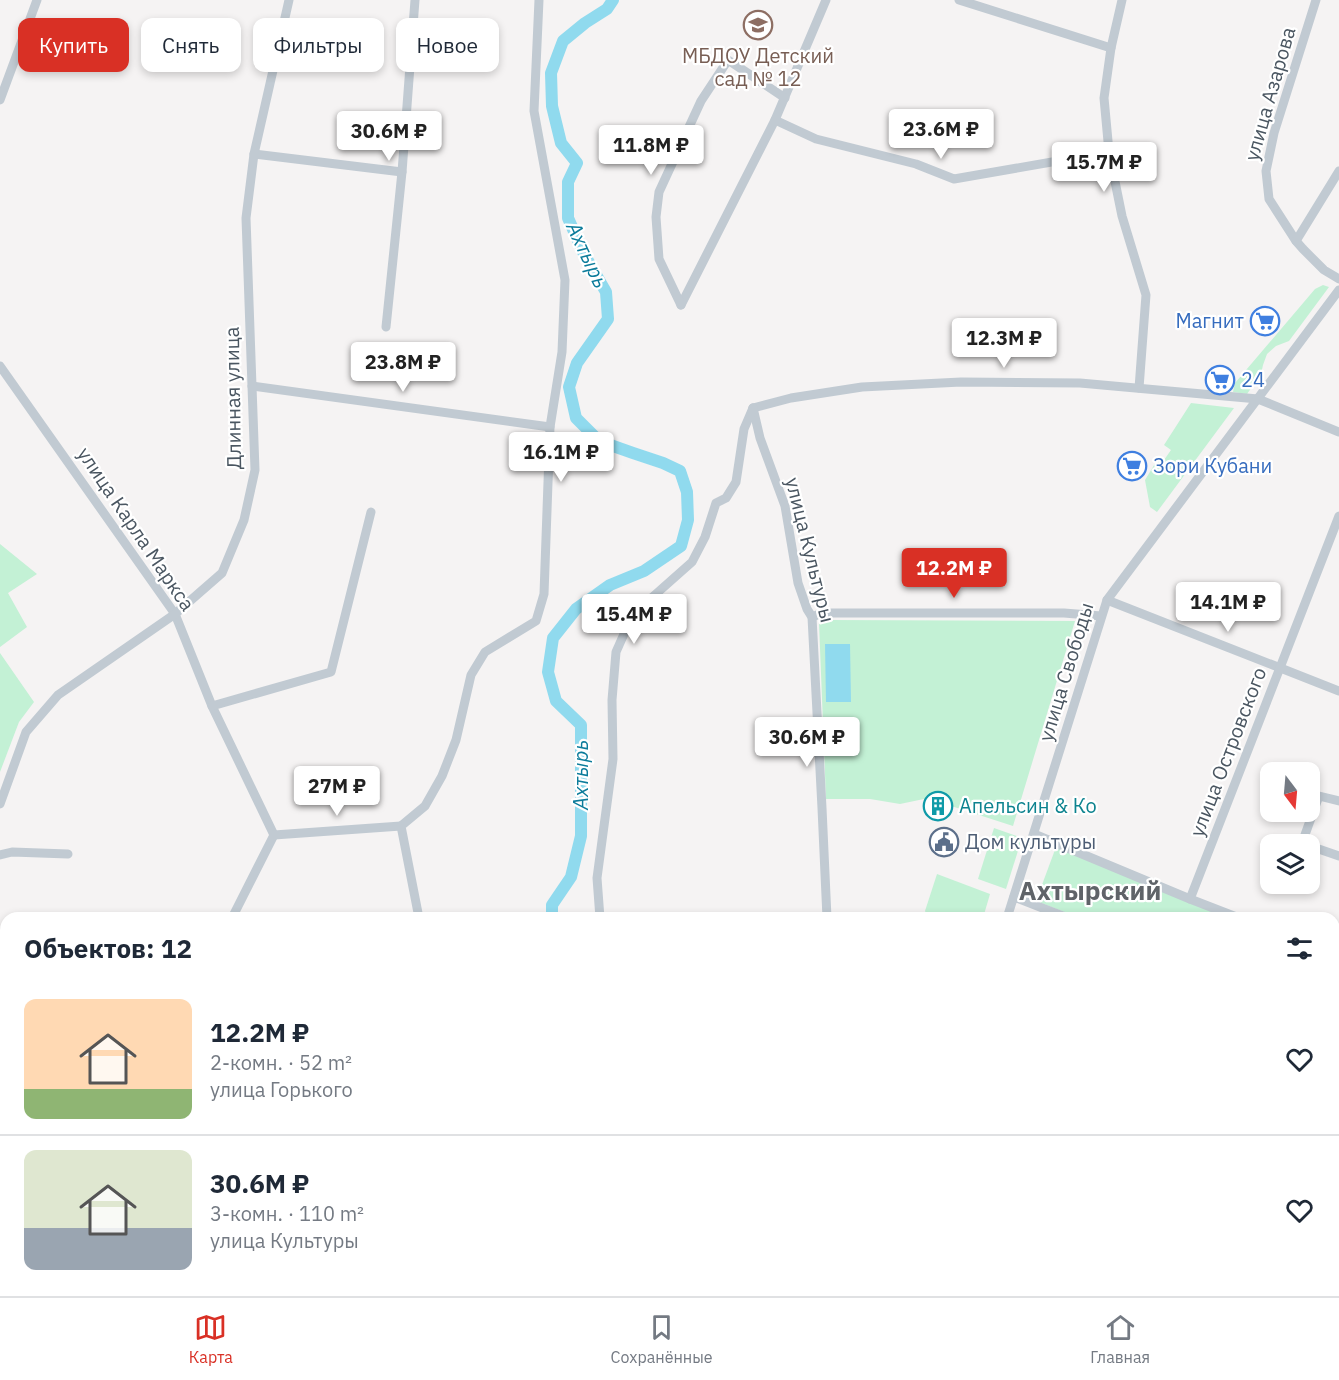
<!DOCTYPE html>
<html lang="ru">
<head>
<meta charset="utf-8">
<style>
	body { margin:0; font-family:"IBM Plex Sans",sans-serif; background:#f2f2f3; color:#1f2937; height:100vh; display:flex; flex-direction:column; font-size:22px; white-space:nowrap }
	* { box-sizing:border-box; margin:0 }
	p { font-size:20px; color:#747a83 }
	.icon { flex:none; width:33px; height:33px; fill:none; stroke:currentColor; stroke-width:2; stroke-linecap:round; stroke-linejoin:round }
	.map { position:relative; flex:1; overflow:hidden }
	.side { position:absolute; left:0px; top:912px; width:1340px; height:384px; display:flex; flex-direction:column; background:#fff; border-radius:18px 18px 0 0; box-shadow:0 3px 9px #0003 }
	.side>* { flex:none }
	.hud { position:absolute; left:18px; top:18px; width:600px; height:54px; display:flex; gap:12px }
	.needle { width:39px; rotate:164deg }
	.buttons { position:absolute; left:1260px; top:762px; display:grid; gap:12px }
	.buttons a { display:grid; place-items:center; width:60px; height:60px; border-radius:12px; background:#fff; box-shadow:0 3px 9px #0003; font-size:30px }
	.price { position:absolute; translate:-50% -51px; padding:0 14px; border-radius:6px; background:#fff; color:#222; font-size:20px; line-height:39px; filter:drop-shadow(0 2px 3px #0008) }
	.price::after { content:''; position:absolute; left:50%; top:36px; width:18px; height:14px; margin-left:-9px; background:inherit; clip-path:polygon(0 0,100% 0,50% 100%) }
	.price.selected { background:#d93025; color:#fff }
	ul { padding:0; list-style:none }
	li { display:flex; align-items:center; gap:18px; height:150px; padding:0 24px }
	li+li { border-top:2px solid #e0e1e3 }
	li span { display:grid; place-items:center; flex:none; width:168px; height:120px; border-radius:12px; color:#555 }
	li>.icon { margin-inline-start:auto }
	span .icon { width:72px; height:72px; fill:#fffc; stroke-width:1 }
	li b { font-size:26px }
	h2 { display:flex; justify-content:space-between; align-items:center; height:72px; padding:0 24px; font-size:26px }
	.pill { padding:0 21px; border-radius:12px; background:#fff; box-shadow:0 3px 9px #0003; font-size:21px; line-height:54px }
	.pill.selected { background:#d93025; color:#fff }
	.tabs { display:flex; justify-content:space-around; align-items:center; height:84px; border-top:2px solid #e0e1e3; background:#fff; font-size:16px; color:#747a83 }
	.tabs a { display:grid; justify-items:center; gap:3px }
	.tabs .selected { color:#d93025 }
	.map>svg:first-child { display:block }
	.green { fill:#c3f1d5 }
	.water { fill:#90daee }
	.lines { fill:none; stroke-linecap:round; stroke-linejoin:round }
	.river { stroke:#90daee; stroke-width:12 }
	.minor { stroke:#c1cad2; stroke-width:9 }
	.labels { text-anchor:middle; stroke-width:4.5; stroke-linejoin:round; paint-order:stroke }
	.education-label { font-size:20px; fill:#785e54; stroke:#fff }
	.street-label { font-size:20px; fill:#4a5661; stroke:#fff }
	.shop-label { font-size:20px; fill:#366cbe; stroke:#fff; text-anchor:start }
	.culture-label { font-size:20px; fill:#0d838f; stroke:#fff; text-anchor:start }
	.service-label { font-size:20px; fill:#4e5e75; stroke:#fff; text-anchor:start }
	.water-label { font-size:21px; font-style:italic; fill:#0c7c9b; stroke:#fff }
	.district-label { font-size:26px; font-weight:bold; fill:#5f6368; stroke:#fff }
</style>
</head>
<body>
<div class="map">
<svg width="1339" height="1296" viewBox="0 0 1339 1296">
	<rect width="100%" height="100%" fill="#f5f3f3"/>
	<g class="green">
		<path d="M 1323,285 L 1329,287 L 1289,341 L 1276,346 L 1267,354 L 1263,365 L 1261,374 L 1247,394 L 1233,392 L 1235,383 L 1315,289 Z"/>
		<path d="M 1191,403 L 1234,408 L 1157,512 L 1150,507 L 1145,480 L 1159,457 L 1164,460 L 1171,450 L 1164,445 Z"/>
		<path d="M 0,544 L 37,574 L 8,593 L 27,627 L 0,647 Z"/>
		<path d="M 828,620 L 1075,621 L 1013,826 L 945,804 L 943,795 L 900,804 L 870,799 L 826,799 L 819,623 Z"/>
		<path d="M 0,653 L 34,702 L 19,722 L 0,772 Z"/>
		<path d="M 994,828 L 1022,838 L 1006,889 L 978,879 Z"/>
		<path d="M 1056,847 L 1232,918 L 1080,918 L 1036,901 Z"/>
		<path d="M 937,874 L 990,894 L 983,918 L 928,918 L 925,911 Z"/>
		<path d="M 177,1290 L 344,1290 L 337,1296 L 169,1296 Z"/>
	</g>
	<path class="water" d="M 825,644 L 850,644 L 851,702 L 826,702 Z"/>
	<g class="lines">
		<g class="river">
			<path d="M 552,918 L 552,905 L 571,877 L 581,836 L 581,725 L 556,701 L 548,672 L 553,638 L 576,609 L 610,585 L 644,571 L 681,546 L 688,520 L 687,492 L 680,471 L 663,463 L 633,453 L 599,441 L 576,418 L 569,387 L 577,363 L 608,319 L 606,292 L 584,254 L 568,218 L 568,182 L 577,163 L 561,143 L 552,106 L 551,73 L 563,41 L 585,23 L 607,9 L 613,0"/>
			<path d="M 368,1290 L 376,1296"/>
			<path d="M 125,1296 L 129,1290"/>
			<path d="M 441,1296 L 444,1296 L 451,1290"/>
		</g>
		<g class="minor">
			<path d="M 959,0 L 1111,48"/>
			<path d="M 1122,0 L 1111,48 L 1104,98 L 1109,152 L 1122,216 L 1146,295 L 1139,388"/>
			<path d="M 1316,0 L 1274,133 L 1266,171 L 1269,199 L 1296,241 L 1303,249 L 1324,270 L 1339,279"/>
			<path d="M 0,100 L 37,0"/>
			<path d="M 775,120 L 816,139 L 916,164 L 954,179 L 1109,152"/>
			<path d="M 254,154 L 402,172"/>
			<path d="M 1296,241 L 1339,171"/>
			<path d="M 681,305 L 775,120 L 826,0"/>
			<path d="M 681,305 L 659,259 L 656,217 L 659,192 L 701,101 L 728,60 L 785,98"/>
			<path d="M 386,327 L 402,172 L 415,0"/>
			<path d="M 0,366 L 175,614 L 212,706 L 274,835 L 232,918"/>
			<path d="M 252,386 L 550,427"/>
			<path d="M 753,408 L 791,398 L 862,387 L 961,382 L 1080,383 L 1258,399 L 1339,432"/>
			<path d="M 753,408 L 760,438 L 785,506 L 798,583 L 807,609 L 812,617 L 822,808 L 827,918"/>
			<path d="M 1107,600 L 1339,691"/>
			<path d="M 812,617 L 822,613 L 1064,613 L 1101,616"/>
			<path d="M 212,706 L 331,672 L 371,512"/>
			<path d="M 0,804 L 26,732 L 58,695 L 175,614 L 222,573 L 244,520 L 255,470 L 246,218 L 254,154 L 289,0"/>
			<path d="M 1034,834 L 1190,899 L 1239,918"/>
			<path d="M 274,835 L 401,826"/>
			<path d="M 1307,844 L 1302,843 L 1319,796 L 1339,801"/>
			<path d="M 1310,846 L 1339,856"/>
			<path d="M 0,855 L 12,852 L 68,854"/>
			<path d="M 1014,897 L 1068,918"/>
			<path d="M 1190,899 L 1339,516"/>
			<path d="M 419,918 L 401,826 L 425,806 L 442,776 L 456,740 L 471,675 L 485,652 L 536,621 L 544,594 L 550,427 L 562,352 L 565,280 L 534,111 L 539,0"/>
			<path d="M 600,918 L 597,878 L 613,759 L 612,700 L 616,652 L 628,625 L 648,601 L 692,562 L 705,537 L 716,503 L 726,498 L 736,482 L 744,429 L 753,408"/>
			<path d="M 1007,918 L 1107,600 L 1339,290"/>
			<path d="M 1334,962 L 1339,949"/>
			<path d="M 1334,1223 L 1339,1226"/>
			<path d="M 920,1290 L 935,1296"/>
			<path d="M 98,1296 L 103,1290"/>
			<path d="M 527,1296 L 535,1290"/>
			<path d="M 620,1296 L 620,1290"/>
			<path d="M 871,1296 L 873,1290"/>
			<path d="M 1031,1296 L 1033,1290"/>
			<path d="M 1202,1296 L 1205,1290"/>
		</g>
	</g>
	<defs>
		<g id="school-ring" transform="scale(1.5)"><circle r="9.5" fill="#fff" stroke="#8d6e63" stroke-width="1.5"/><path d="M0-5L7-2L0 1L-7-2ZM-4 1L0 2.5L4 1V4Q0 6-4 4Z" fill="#8d6e63"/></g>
		<g id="supermarket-ring" transform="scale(1.5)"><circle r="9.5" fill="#fff" stroke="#3f7fe0" stroke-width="1.5"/><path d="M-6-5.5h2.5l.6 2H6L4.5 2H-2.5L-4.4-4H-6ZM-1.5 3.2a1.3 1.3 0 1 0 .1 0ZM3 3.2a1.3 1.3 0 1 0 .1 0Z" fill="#3f7fe0"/></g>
		<g id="building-ring" transform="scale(1.5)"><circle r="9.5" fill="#fff" stroke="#0f9aa8" stroke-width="1.5"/><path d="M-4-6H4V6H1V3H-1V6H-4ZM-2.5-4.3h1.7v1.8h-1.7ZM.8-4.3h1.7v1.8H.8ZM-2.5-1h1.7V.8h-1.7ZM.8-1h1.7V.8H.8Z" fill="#0f9aa8"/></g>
		<g id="civic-ring" transform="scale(1.5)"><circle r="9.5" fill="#fff" stroke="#5c6f8a" stroke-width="1.5"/><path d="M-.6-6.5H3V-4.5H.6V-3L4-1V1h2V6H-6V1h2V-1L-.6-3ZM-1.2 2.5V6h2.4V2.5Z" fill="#5c6f8a"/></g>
	</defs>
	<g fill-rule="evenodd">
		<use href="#school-ring" x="758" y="25"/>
		<use href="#supermarket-ring" x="1265" y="321"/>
		<use href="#supermarket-ring" x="1220" y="380"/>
		<use href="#supermarket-ring" x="1132" y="466"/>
		<use href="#building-ring" x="938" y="806"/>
		<use href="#civic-ring" x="944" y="842"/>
	</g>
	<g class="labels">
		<g class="education-label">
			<text x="758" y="63">МБДОУ Детский<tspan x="758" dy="23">сад № 12</tspan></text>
		</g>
		<g class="street-label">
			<text transform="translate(1270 94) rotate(-74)" y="7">улица Азарова</text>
			<text transform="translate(233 398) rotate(-91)" y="7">Длинная улица</text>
			<text transform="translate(136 529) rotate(56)" y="7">улица Карла Маркса</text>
			<text transform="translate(810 550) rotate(76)" y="7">улица Культуры</text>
			<text transform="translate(1066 672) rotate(-73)" y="7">улица Свободы</text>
			<text transform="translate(1228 752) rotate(-69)" y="7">улица Островского</text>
		</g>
		<g class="shop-label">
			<text x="1244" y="328" text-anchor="end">Магнит</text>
			<text x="1241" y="387">24</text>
			<text x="1153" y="473">Зори Кубани</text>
		</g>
		<g class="culture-label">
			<text x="959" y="813">Апельсин &amp; Ко</text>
		</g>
		<g class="service-label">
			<text x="965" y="849">Дом культуры</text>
		</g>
		<g class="water-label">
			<text transform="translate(587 255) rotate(65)" y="7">Ахтырь</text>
			<text transform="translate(581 775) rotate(-90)" y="7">Ахтырь</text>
		</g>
		<g class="district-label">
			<text x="1090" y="900">Ахтырский</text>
		</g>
	</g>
</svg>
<div class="buttons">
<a><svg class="needle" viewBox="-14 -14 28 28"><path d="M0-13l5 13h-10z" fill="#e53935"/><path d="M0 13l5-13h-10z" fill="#747a83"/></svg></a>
<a><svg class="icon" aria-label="layers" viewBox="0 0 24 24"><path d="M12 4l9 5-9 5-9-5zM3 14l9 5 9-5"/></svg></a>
</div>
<b class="price" style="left:941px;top:160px">23.6M ₽</b>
<b class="price" style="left:389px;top:162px">30.6M ₽</b>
<b class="price" style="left:651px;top:176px">11.8M ₽</b>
<b class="price" style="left:1104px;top:193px">15.7M ₽</b>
<b class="price" style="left:1004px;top:369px">12.3M ₽</b>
<b class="price" style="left:403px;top:393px">23.8M ₽</b>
<b class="price" style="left:561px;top:483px">16.1M ₽</b>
<b class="price selected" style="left:954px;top:599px">12.2M ₽</b>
<b class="price" style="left:1228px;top:633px">14.1M ₽</b>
<b class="price" style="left:634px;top:645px">15.4M ₽</b>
<b class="price" style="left:807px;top:768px">30.6M ₽</b>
<b class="price" style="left:337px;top:817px">27M ₽</b>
<div class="hud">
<a class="pill selected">Купить</a>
<a class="pill">Снять</a>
<a class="pill">Фильтры</a>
<a class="pill">Новое</a>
</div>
<section class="side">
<h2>Объектов: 12<svg class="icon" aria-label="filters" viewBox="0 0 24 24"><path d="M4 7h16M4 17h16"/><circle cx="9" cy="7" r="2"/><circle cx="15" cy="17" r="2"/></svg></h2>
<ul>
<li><span style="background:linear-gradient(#ffd9b3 75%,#8fb573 0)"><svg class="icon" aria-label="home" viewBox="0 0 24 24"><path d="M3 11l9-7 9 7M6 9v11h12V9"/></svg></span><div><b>12.2M ₽</b><p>2-комн. · 52 m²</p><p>улица Горького</p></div><svg class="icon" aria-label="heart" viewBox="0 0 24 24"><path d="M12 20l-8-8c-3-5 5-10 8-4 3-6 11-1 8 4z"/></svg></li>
<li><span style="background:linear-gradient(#dfe7d0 65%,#9aa5b1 0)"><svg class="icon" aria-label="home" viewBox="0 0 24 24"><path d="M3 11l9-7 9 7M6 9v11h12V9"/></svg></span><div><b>30.6M ₽</b><p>3-комн. · 110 m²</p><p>улица Культуры</p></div><svg class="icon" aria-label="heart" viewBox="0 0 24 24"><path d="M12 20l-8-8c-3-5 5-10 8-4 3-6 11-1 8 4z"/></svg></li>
</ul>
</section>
</div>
<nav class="tabs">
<a class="selected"><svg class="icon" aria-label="map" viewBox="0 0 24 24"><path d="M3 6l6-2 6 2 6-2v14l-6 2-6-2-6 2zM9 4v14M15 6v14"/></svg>Карта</a>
<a><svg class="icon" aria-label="saved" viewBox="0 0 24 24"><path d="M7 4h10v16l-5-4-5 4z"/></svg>Сохранённые</a>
<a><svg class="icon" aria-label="home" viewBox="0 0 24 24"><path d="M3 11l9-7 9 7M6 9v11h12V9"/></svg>Главная</a>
</nav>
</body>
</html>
